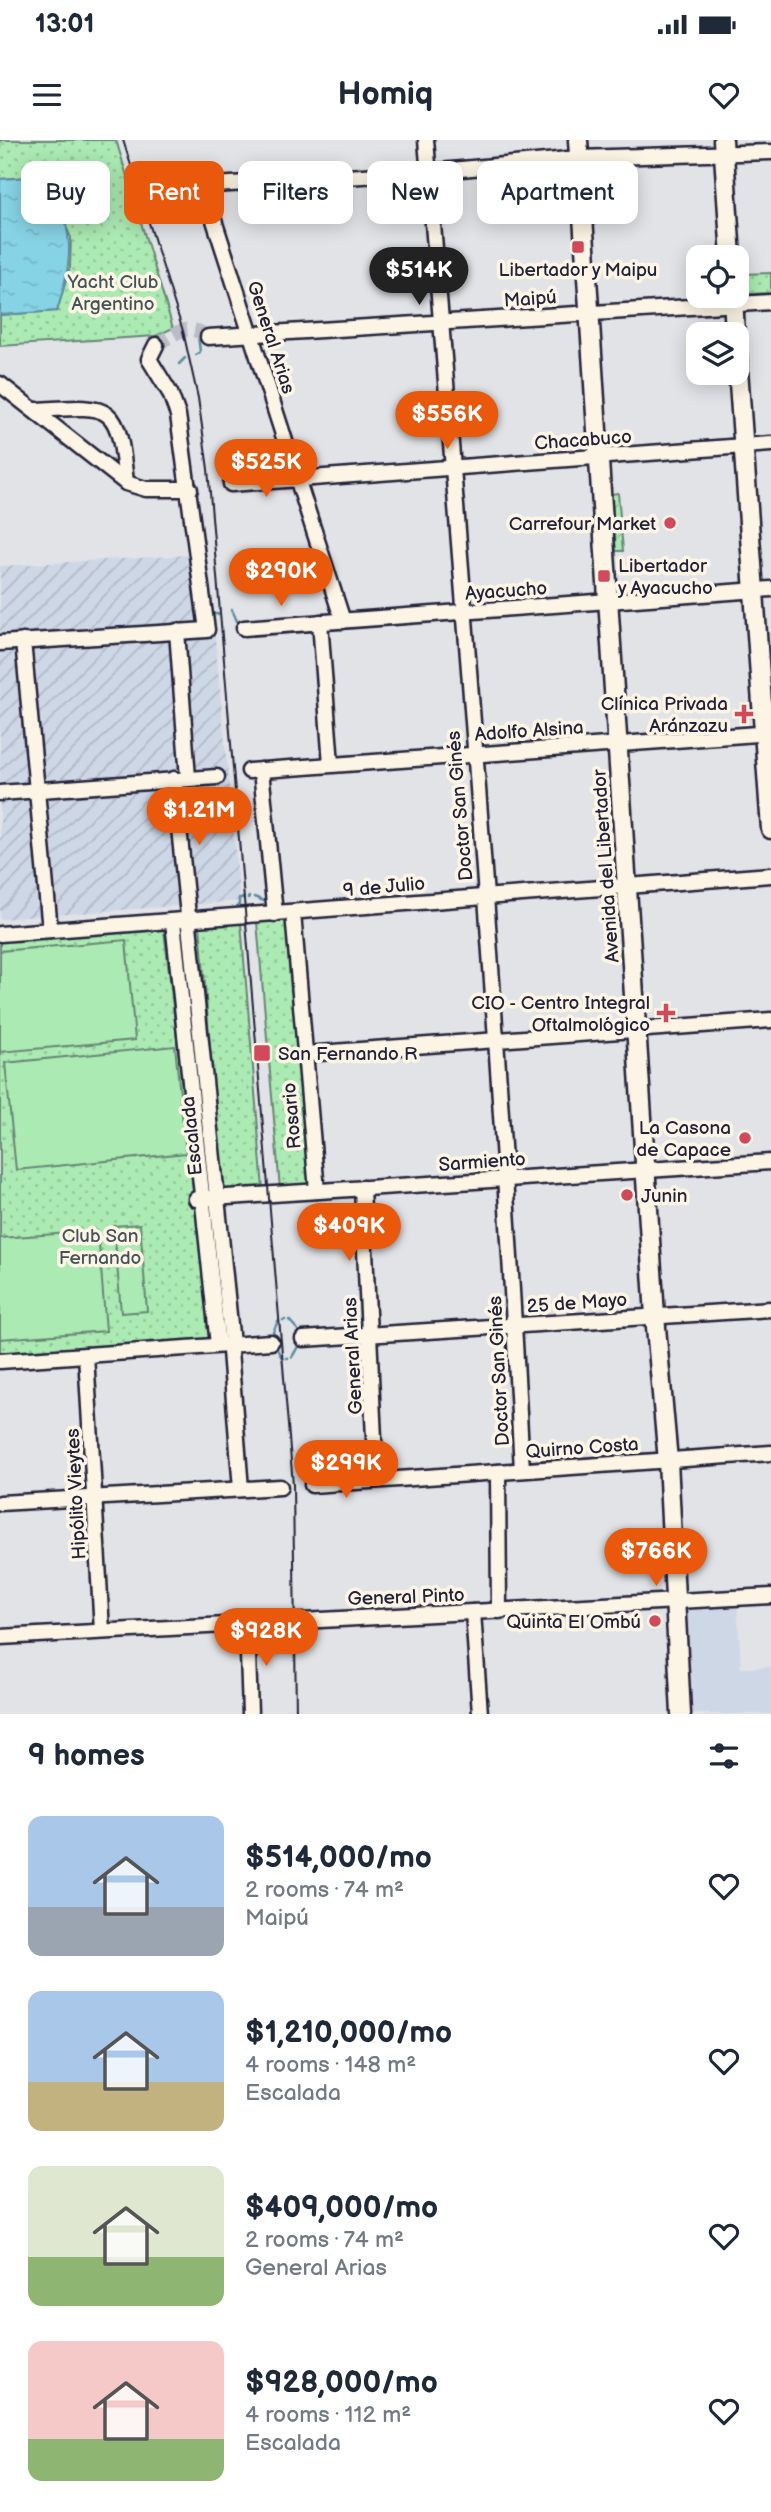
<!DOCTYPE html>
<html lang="en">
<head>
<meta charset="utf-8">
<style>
	body { margin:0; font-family:"Balsamiq Sans",sans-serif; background:#f6f6f7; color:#1f2937; height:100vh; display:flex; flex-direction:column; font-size:26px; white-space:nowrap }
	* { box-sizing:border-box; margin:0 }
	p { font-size:23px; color:#747a83 }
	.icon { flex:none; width:38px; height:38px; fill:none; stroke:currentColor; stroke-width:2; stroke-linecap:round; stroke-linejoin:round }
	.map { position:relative; height:1574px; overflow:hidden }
	.sheet { display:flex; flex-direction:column; background:#fff; flex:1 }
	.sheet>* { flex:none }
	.top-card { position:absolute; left:21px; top:21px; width:730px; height:63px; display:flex; gap:14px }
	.fabs { position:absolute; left:686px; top:105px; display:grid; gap:14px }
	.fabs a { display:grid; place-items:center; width:63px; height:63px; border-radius:14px; background:#fff; box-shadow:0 4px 18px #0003; font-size:35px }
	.price { position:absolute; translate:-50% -60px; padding:0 16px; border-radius:24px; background:#ea580c; color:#fff; font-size:23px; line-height:46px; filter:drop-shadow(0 2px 4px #0008) }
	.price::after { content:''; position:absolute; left:50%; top:42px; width:21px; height:16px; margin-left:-10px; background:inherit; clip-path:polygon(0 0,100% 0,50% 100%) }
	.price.selected { background:#222; color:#fff }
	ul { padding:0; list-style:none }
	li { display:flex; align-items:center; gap:21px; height:175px; padding:0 28px }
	li span { display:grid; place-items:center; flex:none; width:196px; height:140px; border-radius:14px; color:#555 }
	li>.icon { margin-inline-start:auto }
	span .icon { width:84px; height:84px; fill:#fffc; stroke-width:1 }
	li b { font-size:30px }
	h2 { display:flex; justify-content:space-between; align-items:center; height:84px; padding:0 28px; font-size:30px }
	.pill { padding:0 24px; border-radius:14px; background:#fff; box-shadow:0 4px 18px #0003; font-size:24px; line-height:63px }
	.pill.selected { background:#ea580c; color:#fff }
	.status { display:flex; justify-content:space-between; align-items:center; height:49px; padding:0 35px; background:#fff; direction:ltr }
	.status svg { height:19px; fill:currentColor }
	header { display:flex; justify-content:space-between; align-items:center; height:91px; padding:0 28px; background:#fff; font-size:32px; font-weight:800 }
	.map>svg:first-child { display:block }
	.built { fill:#ced7e6 }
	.industrial { fill:url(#industrial-furrows) }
	.grass { fill:url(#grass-dots); stroke:#668676; stroke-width:2 }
	.garden { fill:url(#garden-furrows); stroke:#668676; stroke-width:2 }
	.pitch { fill:#abeab2; stroke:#668676; stroke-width:2 }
	.water { fill:url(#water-ripples); stroke:#5e8ca1; stroke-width:2 }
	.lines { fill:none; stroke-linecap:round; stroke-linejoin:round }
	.stream { stroke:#5e8ca1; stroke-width:2.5 }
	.minor-tunnel { stroke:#bbbcc4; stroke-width:14; stroke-dasharray:14 7; stroke-linecap:butt }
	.minor-casing { stroke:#22223b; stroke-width:19 }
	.major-casing { stroke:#22223b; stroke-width:23 }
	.minor { stroke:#fcf5e5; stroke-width:14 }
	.major { stroke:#fcf5e5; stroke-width:18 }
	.tram { stroke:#22223b; stroke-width:2 }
	.poi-dot { fill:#d1495b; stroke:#fcf5e5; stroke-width:2.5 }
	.labels { text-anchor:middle; stroke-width:7; stroke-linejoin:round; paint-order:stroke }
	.poi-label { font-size:19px; fill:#22223b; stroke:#fcf5e5; text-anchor:end }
	.park-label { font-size:19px; fill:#445459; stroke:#fcf5e5 }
	.street-label { font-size:19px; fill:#22223b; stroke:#fcf5e5 }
</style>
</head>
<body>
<div class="status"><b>13:01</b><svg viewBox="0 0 49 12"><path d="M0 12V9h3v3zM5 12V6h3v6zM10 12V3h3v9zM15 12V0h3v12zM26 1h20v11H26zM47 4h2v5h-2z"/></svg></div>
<header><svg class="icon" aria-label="menu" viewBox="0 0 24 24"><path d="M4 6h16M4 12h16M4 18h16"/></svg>Homiq<svg class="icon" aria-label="heart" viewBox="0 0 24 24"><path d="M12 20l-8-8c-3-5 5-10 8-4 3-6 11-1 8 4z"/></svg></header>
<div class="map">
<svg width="771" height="1574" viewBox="0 0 771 1574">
	<defs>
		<pattern id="industrial-furrows" width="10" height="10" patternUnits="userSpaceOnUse" patternTransform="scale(1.75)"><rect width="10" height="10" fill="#ced7e6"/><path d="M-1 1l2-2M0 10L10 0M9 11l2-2" fill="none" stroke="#b1b8c6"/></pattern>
		<pattern id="grass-dots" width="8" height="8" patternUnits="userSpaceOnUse" patternTransform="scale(1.75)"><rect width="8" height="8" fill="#abeab2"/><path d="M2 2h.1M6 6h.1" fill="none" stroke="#93c89a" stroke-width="1.8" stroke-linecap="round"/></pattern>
		<pattern id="garden-furrows" width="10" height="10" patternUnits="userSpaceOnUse" patternTransform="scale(1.75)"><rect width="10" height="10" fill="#abeab2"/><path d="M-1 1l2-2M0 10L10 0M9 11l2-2" fill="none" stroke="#93c89a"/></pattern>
		<pattern id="water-ripples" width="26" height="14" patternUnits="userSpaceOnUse" patternTransform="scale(1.75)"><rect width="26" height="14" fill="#86d3e5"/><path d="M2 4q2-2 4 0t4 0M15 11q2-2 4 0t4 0" fill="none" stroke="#73b5c5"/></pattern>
	</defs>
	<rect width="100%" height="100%" fill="#e1e3e6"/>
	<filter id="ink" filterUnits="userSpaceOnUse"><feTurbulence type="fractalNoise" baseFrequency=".0143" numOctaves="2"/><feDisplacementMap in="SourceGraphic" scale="14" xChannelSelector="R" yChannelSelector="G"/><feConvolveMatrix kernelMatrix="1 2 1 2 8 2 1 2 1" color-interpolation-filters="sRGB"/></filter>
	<g filter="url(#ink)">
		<path class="built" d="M 737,1461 L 741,1528 L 771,1527 L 771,1574 L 687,1574 L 682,1464 Z"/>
		<path class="industrial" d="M 207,414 L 240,761 L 0,779 L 0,426 Z"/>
		<g class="grass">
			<path d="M 0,0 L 116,0 L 173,188 L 156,196 L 0,206 L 0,175 L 57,171 L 70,127 L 71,98 L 45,36 L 0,39 Z"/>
			<path d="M 771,133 L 771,153 L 748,154 L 742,150 L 742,134 Z"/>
			<path d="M 289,780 L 312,1046 L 280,1049 L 257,782 Z"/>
			<path d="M 241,783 L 263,1049 L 222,1052 L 200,786 Z"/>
			<path d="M 164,790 L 213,1200 L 0,1214 L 0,801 Z"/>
		</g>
		<path class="garden" d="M 618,353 L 623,411 L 616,411 L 611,354 Z"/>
		<g class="pitch">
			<path d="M 126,800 L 135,900 L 0,912 L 0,811 Z"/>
			<path d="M 175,906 L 186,1013 L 16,1030 L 5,923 Z"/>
			<path d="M 140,1084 L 147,1171 L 121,1173 L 114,1086 Z"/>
			<path d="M 98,1091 L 106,1191 L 0,1199 L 0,1098 Z"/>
		</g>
		<path class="water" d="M 45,36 L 53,38 C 71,97 76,110 57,171 L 0,175 L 0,39 Z"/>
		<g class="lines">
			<g class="stream">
				<path d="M 196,215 L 200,212 L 198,195"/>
				<path d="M 179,224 L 185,218"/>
				<path d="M 232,470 L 237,481"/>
				<path d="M 215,474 L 218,474"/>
				<path d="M 254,757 L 264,761"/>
				<path d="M 248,758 L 249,757"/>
				<path d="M 239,767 L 239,758 L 242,758"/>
				<path d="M 283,1180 L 285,1180"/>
				<path d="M 289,1180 L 298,1190"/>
				<path d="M 273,1192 L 278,1181"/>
				<path d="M 277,1209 L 282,1218"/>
				<path d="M 292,1217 L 299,1205"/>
				<path d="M 286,1218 L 288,1218"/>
			</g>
			<path class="minor-tunnel" d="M 156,205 C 175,193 188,182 208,197"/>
			<g class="minor-casing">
				<g id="minor">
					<path d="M 426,0 C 463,443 499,886 522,1330"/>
					<path d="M 203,46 L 343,481"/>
					<path d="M 164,48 L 429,32 L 579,18 L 771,12"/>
					<path d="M 208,197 L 771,162"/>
					<path d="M 0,244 L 126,343 L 146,349 L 190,349"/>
					<path d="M 36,270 C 114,265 118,263 126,343"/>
					<path d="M 231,344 L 771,304"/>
					<path d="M 320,482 L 331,624"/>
					<path d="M 244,488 L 771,449"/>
					<path d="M 177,491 L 188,638"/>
					<path d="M 23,501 L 50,790"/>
					<path d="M 0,503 L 207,490 L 178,275 L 170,253 L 149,219 L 156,205"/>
					<path d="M 261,630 L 275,774"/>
					<path d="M 249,631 L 771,593"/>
					<path d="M 174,639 L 232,1204 L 230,1211 L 241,1349"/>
					<path d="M 0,653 L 217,637"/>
					<path d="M 293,773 L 317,1051"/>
					<path d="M 173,782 L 218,1205"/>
					<path d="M 0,794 L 771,735"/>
					<path d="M 305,914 L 771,880"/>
					<path d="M 362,1048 L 376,1340"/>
					<path d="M 196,1059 L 771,1022"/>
					<path d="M 303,1199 L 771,1169"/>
					<path d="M 86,1215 L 102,1491"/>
					<path d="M 0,1221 L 271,1202"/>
					<path d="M 498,1332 L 499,1471"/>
					<path d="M 312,1345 L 771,1313"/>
					<path d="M 0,1363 L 280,1347"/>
					<path d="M 473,1472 L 480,1574"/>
					<path d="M 247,1483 L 250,1574"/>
					<path d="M 0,1497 L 771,1456"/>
				</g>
			</g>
			<g class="major-casing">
				<g id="major">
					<path d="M 578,0 L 655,1176 L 668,1321 L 681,1574"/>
					<path d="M 723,0 L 731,117"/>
					<path d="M 733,156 L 735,194"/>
					<path d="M 737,215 L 771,689"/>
				</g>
			</g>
			<use href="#minor" class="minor"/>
			<use href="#major" class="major"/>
			<path class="tram" d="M 123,0 L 183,191 L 198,258 L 208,329 L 293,1345 L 296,1574"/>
		</g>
	</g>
	<g class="poi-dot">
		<rect x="571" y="100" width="14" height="14" rx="3.5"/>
		<circle cx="670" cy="383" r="7"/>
		<rect x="597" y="429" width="14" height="14" rx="3.5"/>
		<path d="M740.5 563.5h7v7h7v7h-7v7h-7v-7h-7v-7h7z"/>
		<path d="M662.5 862.5h7v7h7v7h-7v7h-7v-7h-7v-7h7z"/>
		<rect x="253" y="904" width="18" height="18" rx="3.5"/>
		<circle cx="745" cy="998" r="7"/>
		<circle cx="627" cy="1055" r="7"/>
		<circle cx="655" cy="1481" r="7"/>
	</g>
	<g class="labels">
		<g class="poi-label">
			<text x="578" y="136" text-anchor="middle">Libertador y Maipu</text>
			<text x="656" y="390">Carrefour Market</text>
			<text x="618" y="432" text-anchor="start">Libertador<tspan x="618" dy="22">y Ayacucho</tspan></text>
			<text x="728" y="570">Clínica Privada<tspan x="728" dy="22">Aránzazu</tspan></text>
			<text x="650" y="869">CIO - Centro Integral<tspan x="650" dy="22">Oftalmológico</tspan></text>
			<text x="278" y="920" text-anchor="start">San Fernando R</text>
			<text x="731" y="994">La Casona<tspan x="731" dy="22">de Capace</tspan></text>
			<text x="641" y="1062" text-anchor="start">Junin</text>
			<text x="641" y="1488">Quinta El Ombú</text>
		</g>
		<g class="park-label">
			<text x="113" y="148">Yacht Club<tspan x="113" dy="22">Argentino</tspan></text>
			<text x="100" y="1102">Club San<tspan x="100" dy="22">Fernando</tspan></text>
		</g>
		<g class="street-label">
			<text transform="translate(530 158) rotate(-4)" y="7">Maipú</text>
			<text transform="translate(272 197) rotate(72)" y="7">General Arias</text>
			<text transform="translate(583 299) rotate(-4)" y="7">Chacabuco</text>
			<text transform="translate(506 450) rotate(-4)" y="7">Ayacucho</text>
			<text transform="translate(529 590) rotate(-4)" y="7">Adolfo Alsina</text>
			<text transform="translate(459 666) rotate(-95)" y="7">Doctor San Ginés</text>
			<text transform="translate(605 726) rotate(-94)" y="7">Avenida del Libertador</text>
			<text transform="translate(384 746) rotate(-5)" y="7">9 de Julio</text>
			<text transform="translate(291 976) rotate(-95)" y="7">Rosario</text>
			<text transform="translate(191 996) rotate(-96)" y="7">Escalada</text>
			<text transform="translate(482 1021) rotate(-4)" y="7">Sarmiento</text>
			<text transform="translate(577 1162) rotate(-4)" y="7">25 de Mayo</text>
			<text transform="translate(352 1216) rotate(-93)" y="7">General Arias</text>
			<text transform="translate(498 1231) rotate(-93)" y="7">Doctor San Ginés</text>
			<text transform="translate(582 1307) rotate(-4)" y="7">Quirno Costa</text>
			<text transform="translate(75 1354) rotate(-93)" y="7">Hipólito Vieytes</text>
			<text transform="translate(406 1456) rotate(-2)" y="7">General Pinto</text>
		</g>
	</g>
</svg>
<div class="fabs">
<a><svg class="icon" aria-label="locate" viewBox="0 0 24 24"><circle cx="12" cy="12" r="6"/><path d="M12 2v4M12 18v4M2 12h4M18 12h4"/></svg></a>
<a><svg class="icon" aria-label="layers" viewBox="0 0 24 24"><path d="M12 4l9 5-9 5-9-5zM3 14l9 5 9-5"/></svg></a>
</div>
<b class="price selected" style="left:419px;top:167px">$514K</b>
<b class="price" style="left:447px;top:311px">$556K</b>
<b class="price" style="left:266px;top:359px">$525K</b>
<b class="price" style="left:281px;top:468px">$290K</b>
<b class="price" style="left:199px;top:707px">$1.21M</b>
<b class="price" style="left:349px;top:1123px">$409K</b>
<b class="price" style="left:346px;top:1360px">$299K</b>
<b class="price" style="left:656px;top:1448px">$766K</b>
<b class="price" style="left:266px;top:1528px">$928K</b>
<div class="top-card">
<a class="pill">Buy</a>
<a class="pill selected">Rent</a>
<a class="pill">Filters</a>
<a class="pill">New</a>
<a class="pill">Apartment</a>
</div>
</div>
<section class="sheet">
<h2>9 homes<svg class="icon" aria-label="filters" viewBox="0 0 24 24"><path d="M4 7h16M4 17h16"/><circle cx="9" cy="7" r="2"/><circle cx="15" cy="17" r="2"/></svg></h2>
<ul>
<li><span style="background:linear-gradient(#a9c7e8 65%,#9aa5b1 0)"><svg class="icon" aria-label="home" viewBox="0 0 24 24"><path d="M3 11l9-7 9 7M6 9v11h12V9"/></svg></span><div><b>$514,000/mo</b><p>2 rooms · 74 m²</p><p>Maipú</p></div><svg class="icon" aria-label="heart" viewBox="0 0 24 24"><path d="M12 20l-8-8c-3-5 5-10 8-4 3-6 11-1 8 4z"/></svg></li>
<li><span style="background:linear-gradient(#a9c7e8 65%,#c2b280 0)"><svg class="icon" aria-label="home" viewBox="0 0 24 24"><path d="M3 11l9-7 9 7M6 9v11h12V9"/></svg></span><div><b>$1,210,000/mo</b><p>4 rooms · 148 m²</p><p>Escalada</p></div><svg class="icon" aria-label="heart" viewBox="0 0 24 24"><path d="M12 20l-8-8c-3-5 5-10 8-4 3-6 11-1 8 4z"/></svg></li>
<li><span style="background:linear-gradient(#dfe7d0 65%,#8fb573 0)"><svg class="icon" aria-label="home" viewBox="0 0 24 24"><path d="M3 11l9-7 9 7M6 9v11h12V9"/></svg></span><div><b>$409,000/mo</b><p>2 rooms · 74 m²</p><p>General Arias</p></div><svg class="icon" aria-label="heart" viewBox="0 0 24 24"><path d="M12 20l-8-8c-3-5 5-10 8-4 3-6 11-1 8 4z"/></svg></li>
<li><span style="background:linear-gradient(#f6c9c9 70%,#8fb573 0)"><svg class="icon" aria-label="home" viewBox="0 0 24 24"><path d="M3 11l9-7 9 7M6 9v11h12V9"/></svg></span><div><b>$928,000/mo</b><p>4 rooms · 112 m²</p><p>Escalada</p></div><svg class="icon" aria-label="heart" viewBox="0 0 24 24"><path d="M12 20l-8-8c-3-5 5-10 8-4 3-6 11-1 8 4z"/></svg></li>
</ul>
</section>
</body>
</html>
